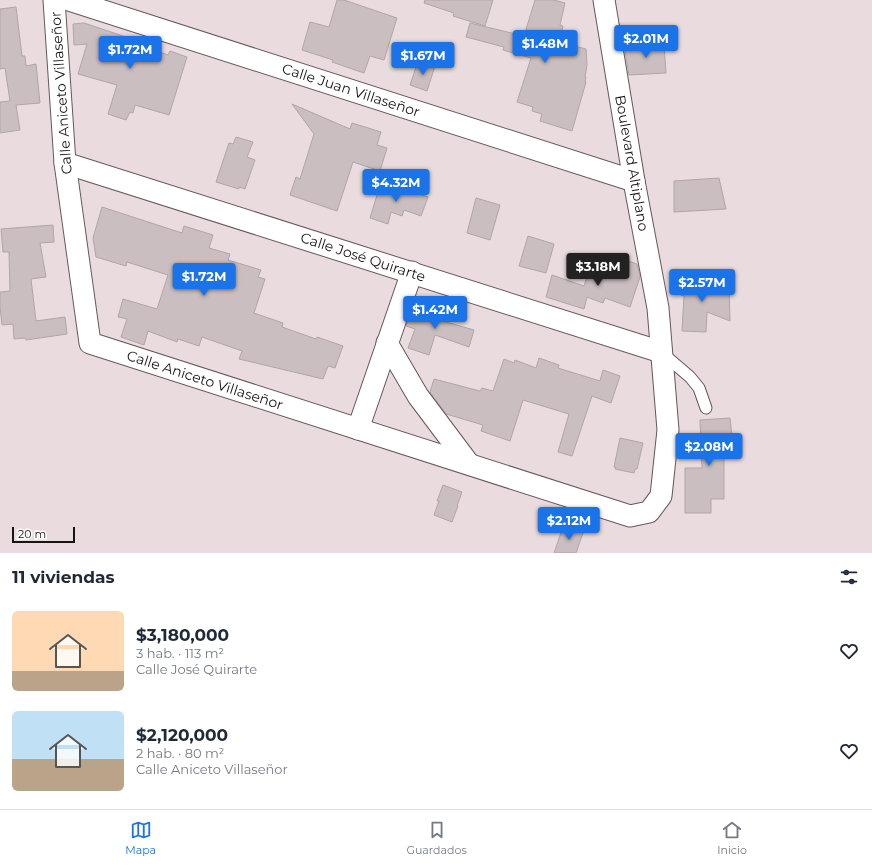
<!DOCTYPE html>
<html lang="es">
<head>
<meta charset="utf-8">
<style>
	body { margin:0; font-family:Montserrat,sans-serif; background:#f2f2f3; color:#1f2937; height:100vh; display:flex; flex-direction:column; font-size:15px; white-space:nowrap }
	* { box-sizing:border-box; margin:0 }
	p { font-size:13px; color:#747a83 }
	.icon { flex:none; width:22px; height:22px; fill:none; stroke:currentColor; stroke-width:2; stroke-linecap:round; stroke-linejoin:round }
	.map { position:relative; height:553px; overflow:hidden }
	.side { display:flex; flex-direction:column; background:#fff; flex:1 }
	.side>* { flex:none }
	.scale { position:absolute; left:12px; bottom:10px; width:63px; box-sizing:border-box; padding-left:4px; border:2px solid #181314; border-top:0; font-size:11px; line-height:14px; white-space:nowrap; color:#181314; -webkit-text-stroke:3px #fff; paint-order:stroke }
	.price { position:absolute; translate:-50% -34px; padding:0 9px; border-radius:4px; background:#1a73e8; color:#fff; font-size:13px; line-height:26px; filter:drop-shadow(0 1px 2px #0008) }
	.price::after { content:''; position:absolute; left:50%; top:24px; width:12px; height:9px; margin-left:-6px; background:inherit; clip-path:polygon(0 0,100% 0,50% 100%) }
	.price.current { background:#222; color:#fff }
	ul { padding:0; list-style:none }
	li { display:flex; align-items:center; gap:12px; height:100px; padding:0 12px }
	li span { display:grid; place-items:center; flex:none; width:112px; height:80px; border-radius:6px; color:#555 }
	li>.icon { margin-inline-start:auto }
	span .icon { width:48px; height:48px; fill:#fffc; stroke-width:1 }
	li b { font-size:17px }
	h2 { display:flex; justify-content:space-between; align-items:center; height:48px; padding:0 12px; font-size:17px }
	.dock { display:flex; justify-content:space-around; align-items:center; height:56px; border-top:1px solid #e0e1e3; background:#fff; font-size:11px; color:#747a83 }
	.dock a { display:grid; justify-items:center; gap:2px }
	.dock .current { color:#1a73e8 }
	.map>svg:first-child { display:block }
	.building { fill:#cbbec0; stroke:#b2a5a7 }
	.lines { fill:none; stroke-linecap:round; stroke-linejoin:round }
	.service-casing { stroke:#64585a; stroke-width:13 }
	.minor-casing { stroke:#64585a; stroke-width:23 }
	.service { stroke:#fff; stroke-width:11 }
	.minor { stroke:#fff; stroke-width:21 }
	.labels { text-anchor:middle; stroke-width:3; stroke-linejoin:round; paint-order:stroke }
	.street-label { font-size:14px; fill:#181314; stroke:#fff }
</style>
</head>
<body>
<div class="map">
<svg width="872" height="553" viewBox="0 0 872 553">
	<rect width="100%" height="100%" fill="#eadcde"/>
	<g class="building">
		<path d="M 337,0 L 344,0 L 397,18 L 384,60 L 370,56 L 364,73 L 332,62 L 333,60 L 302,50 L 310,22 L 329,27 Z"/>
		<path d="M 425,0 L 493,0 L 485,26 L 453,16 L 454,13 L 424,3 Z"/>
		<path d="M 535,0 L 554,0 L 565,3 L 560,25 L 563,26 L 559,42 L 586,49 L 587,65 L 585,77 L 586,77 L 585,82 L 586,82 L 572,131 L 540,121 L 542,114 L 532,111 L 533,107 L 517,102 L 531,58 L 503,50 L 504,47 L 466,37 L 470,23 L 524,36 Z"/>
		<path d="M 16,7 L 22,56 L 25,56 L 26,66 L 36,64 L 40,103 L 16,105 L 20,130 L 0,133 L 0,102 L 10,101 L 5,68 L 0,69 L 0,9 Z"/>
		<path d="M 84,23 L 135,40 L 135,41 L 128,41 L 168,55 L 170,51 L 187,57 L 169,115 L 135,105 L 133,113 L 130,112 L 126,120 L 108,114 L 117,85 L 78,74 L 87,44 L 74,45 L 73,24 Z"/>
		<path d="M 624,45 L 664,45 L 666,73 L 629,75 Z"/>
		<path d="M 418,61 L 435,66 L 427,91 L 410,85 Z"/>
		<path d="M 292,104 L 350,129 L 352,123 L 381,132 L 377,145 L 387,148 L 380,171 L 353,162 L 337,211 L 290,195 L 296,177 L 300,179 L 314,134 Z"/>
		<path d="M 236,137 L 253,142 L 247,157 L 255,160 L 245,189 L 239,187 L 239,189 L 216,182 L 229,143 L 233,144 Z"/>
		<path d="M 719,178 L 726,209 L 674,212 L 674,181 Z"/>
		<path d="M 381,182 L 428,197 L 421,216 L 404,210 L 402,216 L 391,212 L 388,224 L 370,218 Z"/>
		<path d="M 476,198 L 500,205 L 490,240 L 467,233 Z"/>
		<path d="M 102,207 L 182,233 L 184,226 L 213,235 L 209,248 L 230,254 L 228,260 L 261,270 L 258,277 L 265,279 L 254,313 L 283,323 L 282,327 L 316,339 L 317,337 L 343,346 L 335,368 L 328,366 L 323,379 L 239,359 L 242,351 L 202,337 L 199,346 L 178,339 L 177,342 L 148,331 L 144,345 L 121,337 L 127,319 L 118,317 L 123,299 L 157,309 L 168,275 L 127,262 L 126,266 L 96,257 L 93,238 Z"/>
		<path d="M 53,225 L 54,242 L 40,243 L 46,277 L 31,279 L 36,321 L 65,317 L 67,334 L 26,340 L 25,338 L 14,339 L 13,324 L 2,325 L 0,307 L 0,292 L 10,291 L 9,252 L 3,252 L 1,229 Z"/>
		<path d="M 528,236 L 554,244 L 546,273 L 519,266 Z"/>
		<path d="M 622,259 L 637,264 L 640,277 L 630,307 L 605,298 L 603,303 L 587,297 L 584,309 L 546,297 L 552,275 L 584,286 L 590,267 L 617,276 Z"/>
		<path d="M 677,275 L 707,280 L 706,283 L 729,286 L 730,321 L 707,312 L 706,332 L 682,331 L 684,296 L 681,295 L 680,292 L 679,291 Z"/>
		<path d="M 424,303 L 443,309 L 439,320 L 474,330 L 469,347 L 435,335 L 429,355 L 408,348 L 415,329 L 406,326 L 411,313 L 420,315 Z"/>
		<path d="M 539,358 L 559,365 L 558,368 L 600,381 L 603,370 L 620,376 L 611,403 L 592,396 L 572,456 L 558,452 L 569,414 L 523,400 L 510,441 L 481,431 L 483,425 L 446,414 L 430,392 L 434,379 L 480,391 L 482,388 L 493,391 L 504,359 L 514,363 L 515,360 L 536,368 Z"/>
		<path d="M 730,418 L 732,436 L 732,457 L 724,458 L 724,499 L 711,499 L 711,513 L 685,513 L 685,468 L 702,468 L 700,420 Z"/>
		<path d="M 620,438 L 643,443 L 637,469 L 635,469 L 634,473 L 615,469 L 616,467 L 614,467 Z"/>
		<path d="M 443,485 L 462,492 L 457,506 L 458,506 L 452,522 L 434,515 L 439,501 L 437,501 Z"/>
		<path d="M 563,527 L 583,533 L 576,553 L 554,553 Z"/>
	</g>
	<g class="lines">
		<g class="service-casing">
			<path id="service" d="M 662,353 L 690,377 L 699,388 L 706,408"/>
		</g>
		<g class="minor-casing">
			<g id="minor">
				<path d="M 54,0 L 65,163 L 90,343 L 630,516 L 649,512 L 661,496 L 668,430 L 658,308 L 634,181 L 604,0"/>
				<path d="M 69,0 L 634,181"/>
				<path d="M 65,163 L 661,352"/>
				<path d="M 387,343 L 418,396 L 469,464"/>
				<path d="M 358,429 L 412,272"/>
			</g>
		</g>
		<use href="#service" class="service"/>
		<use href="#minor" class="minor"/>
	</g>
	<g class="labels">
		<g class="street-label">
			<text transform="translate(351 90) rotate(18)" y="5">Calle Juan Villaseñor</text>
			<text transform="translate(61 93) rotate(-94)" y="5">Calle Aniceto Villaseñor</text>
			<text transform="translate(632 163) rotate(80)" y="5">Boulevard Altiplano</text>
			<text transform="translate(363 257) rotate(18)" y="5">Calle José Quirarte</text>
			<text transform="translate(205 380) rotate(18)" y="5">Calle Aniceto Villaseñor</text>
		</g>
	</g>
</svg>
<div class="scale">20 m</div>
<b class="price" style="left:646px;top:59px">$2.01M</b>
<b class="price" style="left:545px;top:64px">$1.48M</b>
<b class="price" style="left:130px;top:70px">$1.72M</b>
<b class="price" style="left:423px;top:76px">$1.67M</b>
<b class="price" style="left:396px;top:203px">$4.32M</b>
<b class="price current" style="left:598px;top:287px">$3.18M</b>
<b class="price" style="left:204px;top:297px">$1.72M</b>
<b class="price" style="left:702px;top:303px">$2.57M</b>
<b class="price" style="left:435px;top:330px">$1.42M</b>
<b class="price" style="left:709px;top:467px">$2.08M</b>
<b class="price" style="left:569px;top:541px">$2.12M</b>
</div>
<section class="side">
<h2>11 viviendas<svg class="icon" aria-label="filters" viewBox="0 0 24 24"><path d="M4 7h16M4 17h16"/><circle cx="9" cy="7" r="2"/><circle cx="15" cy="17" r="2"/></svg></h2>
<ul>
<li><span style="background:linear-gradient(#ffd9b3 75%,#b9a48a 0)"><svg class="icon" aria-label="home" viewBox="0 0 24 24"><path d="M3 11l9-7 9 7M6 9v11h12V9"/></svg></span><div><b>$3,180,000</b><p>3 hab. · 113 m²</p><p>Calle José Quirarte</p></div><svg class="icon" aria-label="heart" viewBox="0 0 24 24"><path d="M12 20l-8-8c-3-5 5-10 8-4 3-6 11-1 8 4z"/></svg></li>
<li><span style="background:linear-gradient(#bfe0f5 60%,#b9a48a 0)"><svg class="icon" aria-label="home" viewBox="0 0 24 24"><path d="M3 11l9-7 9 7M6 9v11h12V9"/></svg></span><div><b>$2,120,000</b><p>2 hab. · 80 m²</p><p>Calle Aniceto Villaseñor</p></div><svg class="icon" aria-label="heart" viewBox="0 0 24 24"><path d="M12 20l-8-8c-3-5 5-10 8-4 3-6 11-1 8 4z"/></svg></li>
</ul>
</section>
<nav class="dock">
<a class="current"><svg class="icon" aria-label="map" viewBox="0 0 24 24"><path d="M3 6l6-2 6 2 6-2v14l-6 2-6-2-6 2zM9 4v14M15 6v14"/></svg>Mapa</a>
<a><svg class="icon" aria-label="saved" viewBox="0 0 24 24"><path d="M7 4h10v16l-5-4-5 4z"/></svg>Guardados</a>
<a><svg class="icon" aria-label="home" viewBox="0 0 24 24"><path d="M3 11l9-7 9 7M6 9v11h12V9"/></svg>Inicio</a>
</nav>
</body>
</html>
